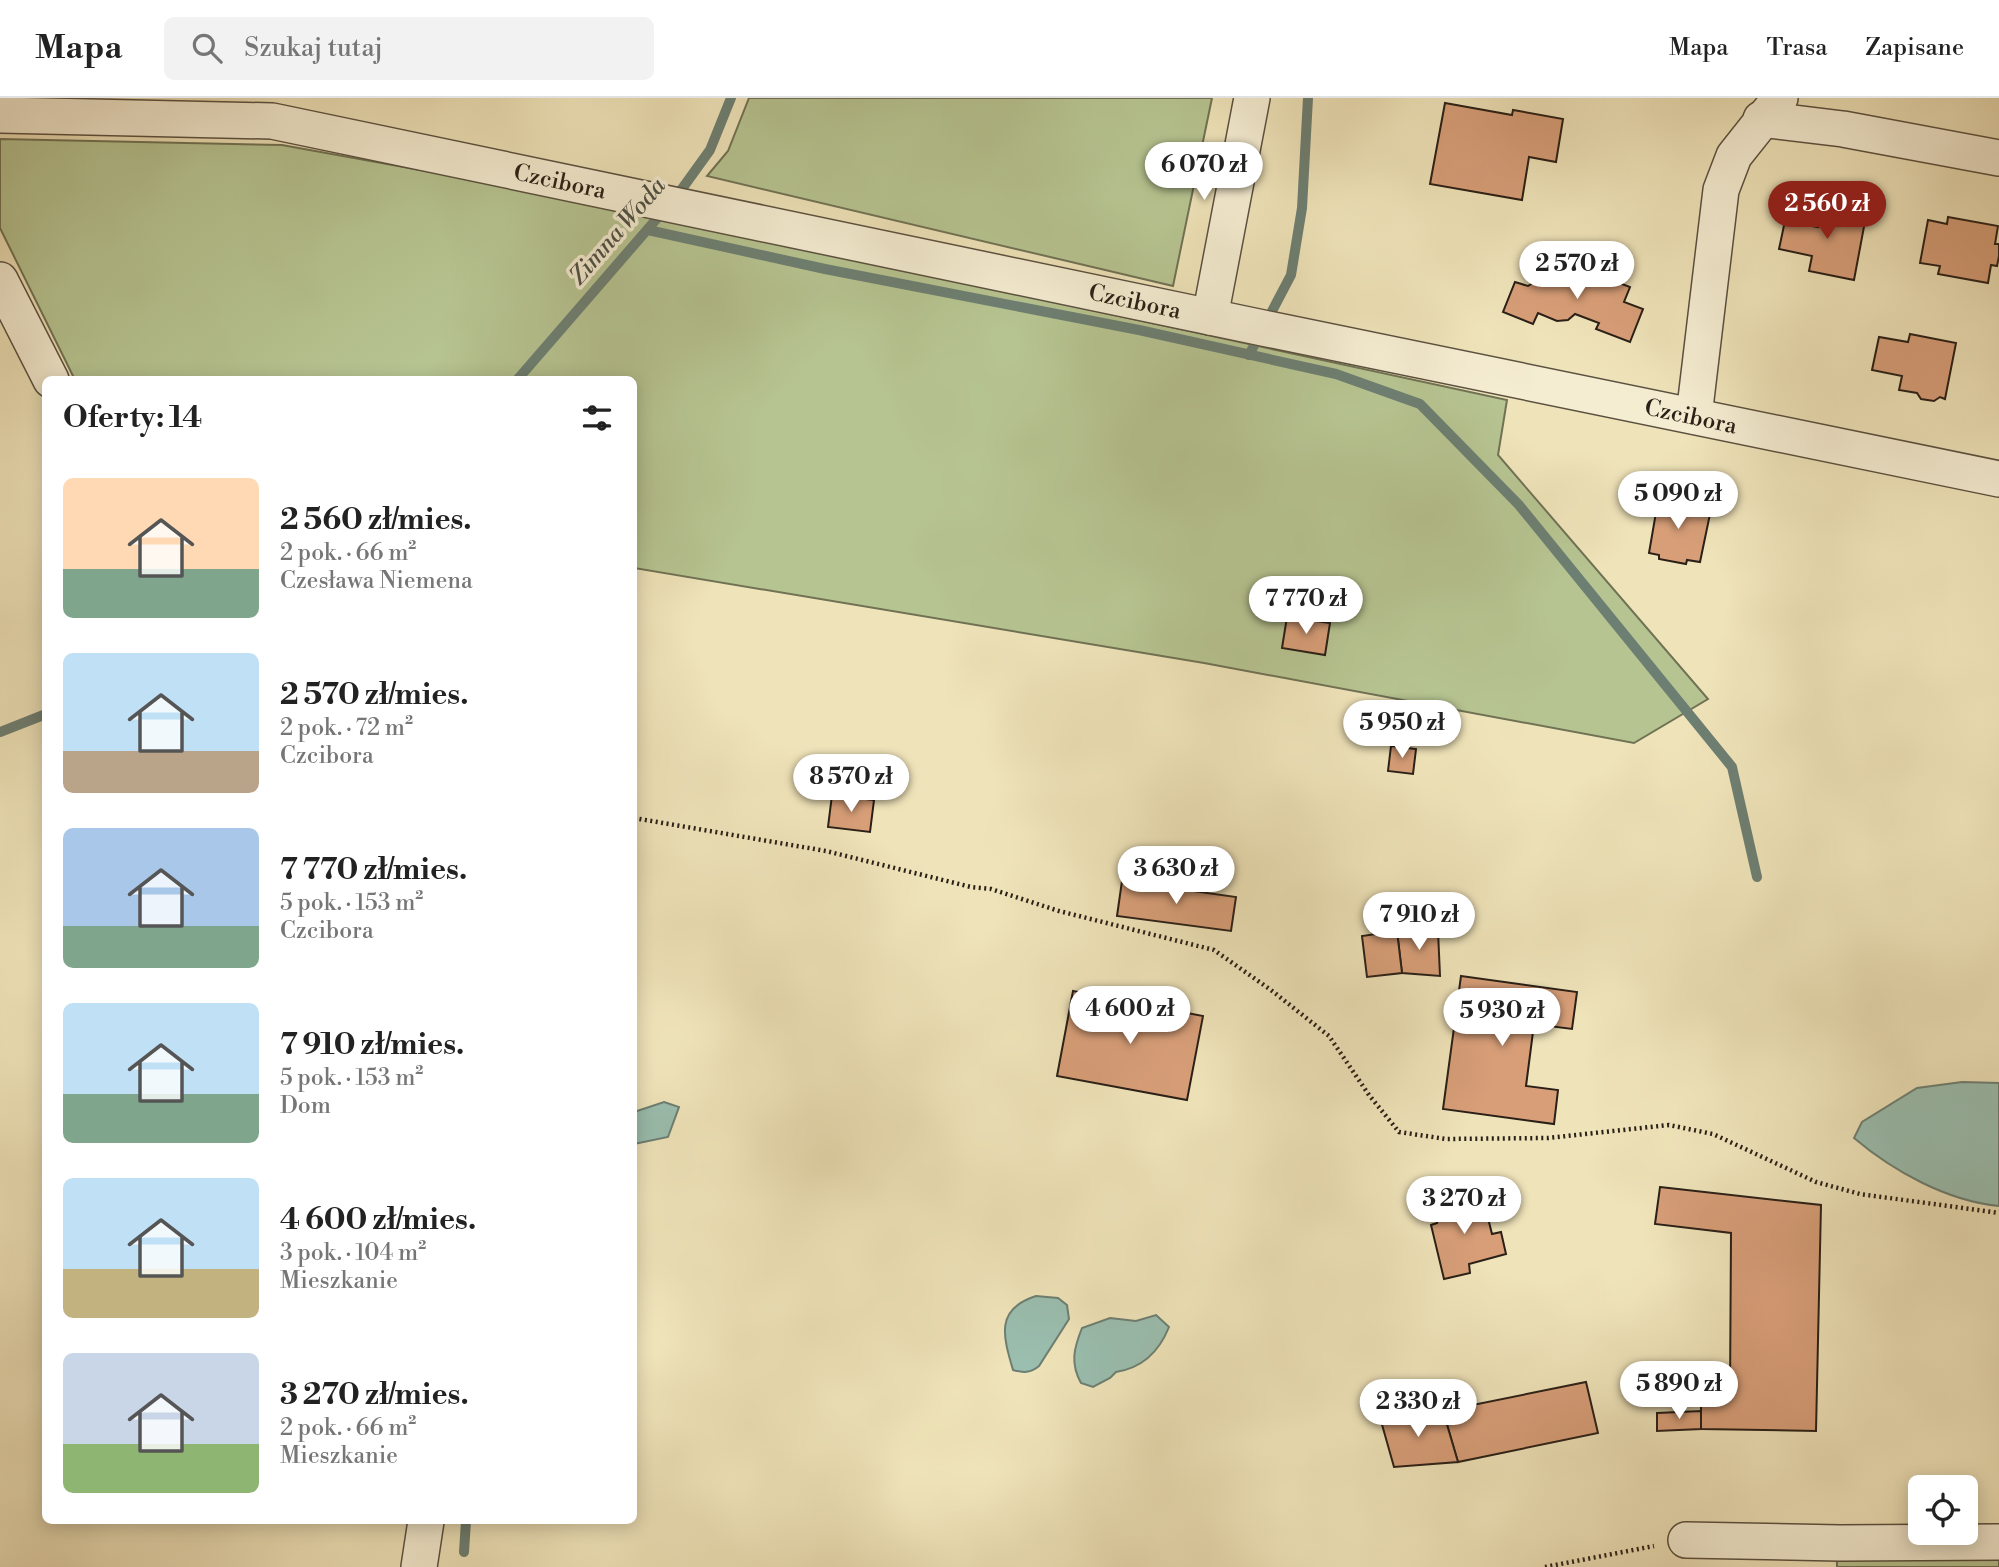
<!DOCTYPE html>
<html lang="pl">
<head>
<meta charset="utf-8">
<style>
	body { margin:0; font-family:"Libre Bodoni",serif; background:#f2f2f2; color:#222; height:100vh; display:flex; flex-direction:column; font-size:26px; white-space:nowrap }
	* { box-sizing:border-box; margin:0 }
	p { font-size:23px; color:#767676 }
	.icon { flex:none; width:38px; height:38px; fill:none; stroke:currentColor; stroke-width:2; stroke-linecap:round; stroke-linejoin:round }
	.map { position:relative; flex:1; overflow:hidden }
	.drawer { position:absolute; left:42px; top:278px; width:595px; height:1148px; display:flex; flex-direction:column; background:#fff; border-radius:10px; box-shadow:0 4px 18px #0003 }
	.drawer>* { flex:none }
	.fabs { position:absolute; left:1908px; top:1377px; display:grid; gap:14px }
	.fabs a { display:grid; place-items:center; width:70px; height:70px; border-radius:10px; background:#fff; box-shadow:0 4px 18px #0003; font-size:35px }
	.price { position:absolute; translate:-50% -60px; padding:0 16px; border-radius:24px; background:#fff; color:#222; font-size:23px; line-height:46px; filter:drop-shadow(0 2px 4px #0008) }
	.price::after { content:''; position:absolute; left:50%; top:42px; width:21px; height:16px; margin-left:-10px; background:inherit; clip-path:polygon(0 0,100% 0,50% 100%) }
	.price.on { background:#8f2418; color:#fff }
	ul { padding:0; list-style:none }
	li { display:flex; align-items:center; gap:21px; height:175px; padding:0 21px }
	li span { display:grid; place-items:center; flex:none; width:196px; height:140px; border-radius:10px; color:#555 }
	li>.icon { margin-inline-start:auto }
	span .icon { width:84px; height:84px; fill:#fffc; stroke-width:1 }
	li b { font-size:30px }
	h2 { display:flex; justify-content:space-between; align-items:center; height:84px; padding:0 21px; font-size:30px }
	header { display:flex; align-items:center; gap:42px; box-sizing:border-box; height:98px; padding:0 35px; background:#fff; border-bottom:2px solid #e0e0e0 }
	header strong { font-size:33px }
	nav { display:flex; gap:38px; margin-inline-start:auto; font-size:24px }
	.search { width:490px; height:63px; background:#f2f2f2; display:flex; align-items:center; gap:18px; box-sizing:border-box; padding:0 24px; border-radius:10px; color:#767676; font-size:26px }
	.map>svg:first-child { display:block }
	.green { fill:#b6c491; stroke:#707254; stroke-width:2 }
	.water { fill:#9abeaf; stroke:#6d7f72; stroke-width:2 }
	.lines { fill:none; stroke-linecap:round; stroke-linejoin:round }
	.stream { stroke:#6d7f72; stroke-width:10 }
	.building { fill:#d79e78; stroke:#2a2017; stroke-width:2 }
	.minor-casing { stroke:#5b5140; stroke-width:38 }
	.path { stroke:#2a2017; stroke-width:4.5; stroke-dasharray:2 3.5; stroke-linecap:butt }
	.minor { stroke:#f5edd2; stroke-width:35 }
	.labels { text-anchor:middle; stroke-width:7; stroke-linejoin:round; paint-order:stroke }
	.street-label { font-size:23px; fill:#2a2017; stroke:#f5edd2 }
	.water-label { font-size:24px; font-style:italic; fill:#4c4f45; stroke:#f5edd2 }
</style>
</head>
<body>
<header>
<strong>Mapa</strong>
<div class="search"><svg class="icon" aria-label="search" viewBox="0 0 24 24"><circle cx="10" cy="10" r="6"/><path d="M15 15l6 6"/></svg>Szukaj tutaj</div>
<nav><a>Mapa</a><a>Trasa</a><a>Zapisane</a></nav>
</header>
<div class="map">
<svg width="1999" height="1469" viewBox="0 0 1999 1469">
	<rect width="100%" height="100%" fill="#efe3b9"/>
	<filter id="stains"><feTurbulence type="fractalNoise" baseFrequency=".00286" numOctaves="4"/><feColorMatrix values="0 0 0 0 .2 0 0 0 0 .09 0 0 0 0 .02 0 0 0 .5 -.17"/></filter>
	<radialGradient id="worn" r=".72"><stop offset=".6" stop-color="#630" stop-opacity="0"/><stop offset="1" stop-color="#630" stop-opacity=".3"/></radialGradient>
	<g class="green">
		<path d="M 749,0 L 1212,0 L 1173,188 L 707,78 L 728,53 Z"/>
		<path d="M 0,41 L 282,47 L 570,99 L 1507,302 L 1498,357 L 1708,601 L 1634,645 L 1204,565 L 634,470 L 634,282 L 75,282 L 0,130 Z"/>
		<rect x="1837" y="1461" width="162" height="8"/>
	</g>
	<g class="water">
		<path d="M 1962,984 L 1999,985 L 1999,1108 C 1947,1103 1893,1073 1854,1040 L 1862,1024 L 1917,990 Z"/>
		<path d="M 664,1004 L 679,1009 L 668,1039 L 634,1046 L 634,1014 Z"/>
		<path d="M 1036,1198 L 1058,1200 L 1067,1207 L 1069,1221 L 1039,1268 C 1031,1275 1023,1275 1013,1272 C 1003,1238 995,1211 1036,1198 Z"/>
		<path d="M 1156,1217 L 1169,1229 C 1159,1254 1142,1270 1116,1274 L 1110,1280 L 1093,1289 L 1081,1285 C 1070,1265 1074,1250 1082,1230 L 1110,1220 L 1136,1223 Z"/>
	</g>
	<g class="lines">
		<g class="stream">
			<path d="M 648,132 L 825,171 L 1139,232 L 1336,276 L 1420,306 L 1519,407 L 1732,669 L 1757,779"/>
			<path d="M 1249,257 L 1291,177 L 1302,110 L 1308,0"/>
			<path d="M 517,282 L 679,95 L 710,52 L 731,0"/>
			<path d="M 0,634 L 46,616"/>
			<path d="M 464,1454 L 466,1423"/>
		</g>
	</g>
	<g class="building">
		<path d="M 1445,5 L 1512,17 L 1513,12 L 1563,21 L 1556,64 L 1529,59 L 1522,102 L 1430,86 Z"/>
		<path d="M 1837,108 L 1866,118 L 1854,182 L 1809,173 L 1812,158 L 1779,151 L 1786,118 L 1807,122 L 1806,127 L 1818,129 L 1822,109 L 1836,112 Z"/>
		<path d="M 1948,119 L 1998,128 L 1995,146 L 1999,146 L 1999,158 L 1997,168 L 1991,167 L 1988,185 L 1938,176 L 1940,168 L 1920,165 L 1928,122 L 1947,126 Z"/>
		<path d="M 1552,166 L 1573,174 L 1575,168 L 1630,189 L 1624,204 L 1643,211 L 1630,244 L 1596,231 L 1599,225 L 1575,216 L 1568,222 L 1557,223 L 1538,215 L 1533,226 L 1503,214 L 1515,184 L 1528,188 L 1536,183 L 1546,181 Z"/>
		<path d="M 1910,236 L 1956,245 L 1945,301 L 1940,299 L 1934,303 L 1921,301 L 1917,295 L 1899,292 L 1902,278 L 1872,272 L 1879,239 L 1908,244 Z"/>
		<path d="M 1659,397 L 1686,402 L 1685,408 L 1694,409 L 1694,413 L 1710,416 L 1700,464 L 1687,462 L 1686,466 L 1659,461 L 1659,457 L 1649,455 Z"/>
		<path d="M 1287,519 L 1330,525 L 1325,557 L 1282,550 Z"/>
		<path d="M 1391,648 L 1416,651 L 1413,676 L 1388,673 Z"/>
		<path d="M 832,697 L 874,702 L 870,734 L 828,729 Z"/>
		<path d="M 1122,783 L 1236,799 L 1231,833 L 1117,818 Z"/>
		<path d="M 1397,833 L 1438,833 L 1440,878 L 1402,875 Z"/>
		<path d="M 1397,833 L 1402,875 L 1367,879 L 1362,838 Z"/>
		<path d="M 1461,878 L 1577,894 L 1572,931 L 1534,926 L 1526,988 L 1558,992 L 1554,1026 L 1443,1011 Z"/>
		<path d="M 1073,893 L 1203,918 L 1187,1002 L 1057,978 Z"/>
		<path d="M 1660,1089 L 1821,1107 L 1816,1333 L 1701,1331 L 1701,1295 L 1730,1295 L 1731,1135 L 1655,1126 Z"/>
		<path d="M 1482,1096 L 1492,1136 L 1501,1134 L 1506,1156 L 1469,1166 L 1470,1175 L 1444,1181 L 1431,1127 L 1437,1125 L 1433,1108 Z"/>
		<path d="M 1586,1284 L 1598,1335 L 1458,1364 L 1443,1313 Z"/>
		<path d="M 1443,1313 L 1458,1364 L 1394,1369 L 1379,1316 Z"/>
		<path d="M 1701,1313 L 1701,1331 L 1657,1333 L 1657,1315 Z"/>
	</g>
	<g class="lines">
		<g class="minor-casing">
			<g id="minor">
				<path d="M 0,17 L 272,23 L 1263,230 L 1999,381"/>
				<path d="M 1761,21 L 1843,31 L 1999,60"/>
				<path d="M 0,182 L 51,282"/>
				<path d="M 1210,219 L 1252,0"/>
				<path d="M 1694,318 L 1721,92 L 1734,58 L 1780,0"/>
				<path d="M 1686,1442 L 1840,1445 L 1999,1444"/>
				<path d="M 419,1469 L 426,1423"/>
			</g>
		</g>
		<g class="path">
			<path d="M 634,720 L 826,753 L 971,789 L 991,791 L 1059,813 L 1214,852 L 1271,892 L 1329,938 L 1369,997 L 1399,1034 L 1446,1041 L 1548,1040 L 1669,1027 L 1713,1036 L 1816,1084 L 1860,1096 L 1999,1115"/>
			<path d="M 1545,1469 L 1654,1448"/>
		</g>
		<use href="#minor" class="minor"/>
	</g>
	<g class="labels">
		<g class="street-label">
			<text transform="translate(560 83) rotate(12)" y="8">Czcibora</text>
			<text transform="translate(1135 203) rotate(12)" y="8">Czcibora</text>
			<text transform="translate(1691 318) rotate(12)" y="8">Czcibora</text>
		</g>
		<g class="water-label">
			<text transform="translate(617 133) rotate(-49)" y="8">Zimna Woda</text>
		</g>
	</g>
	<rect width="100%" height="100%" filter="url(#stains)"/>
	<rect width="100%" height="100%" fill="url(#worn)"/>
</svg>
<div class="fabs">
<a><svg class="icon" aria-label="locate" viewBox="0 0 24 24"><circle cx="12" cy="12" r="6"/><path d="M12 2v4M12 18v4M2 12h4M18 12h4"/></svg></a>
</div>
<b class="price" style="left:1204px;top:104px">6 070 zł</b>
<b class="price on" style="left:1827px;top:143px">2 560 zł</b>
<b class="price" style="left:1577px;top:203px">2 570 zł</b>
<b class="price" style="left:1678px;top:433px">5 090 zł</b>
<b class="price" style="left:1306px;top:538px">7 770 zł</b>
<b class="price" style="left:1402px;top:662px">5 950 zł</b>
<b class="price" style="left:851px;top:716px">8 570 zł</b>
<b class="price" style="left:1176px;top:808px">3 630 zł</b>
<b class="price" style="left:1419px;top:854px">7 910 zł</b>
<b class="price" style="left:1130px;top:948px">4 600 zł</b>
<b class="price" style="left:1502px;top:950px">5 930 zł</b>
<b class="price" style="left:1464px;top:1138px">3 270 zł</b>
<b class="price" style="left:1679px;top:1323px">5 890 zł</b>
<b class="price" style="left:1418px;top:1341px">2 330 zł</b>
<section class="drawer">
<h2>Oferty: 14<svg class="icon" aria-label="filters" viewBox="0 0 24 24"><path d="M4 7h16M4 17h16"/><circle cx="9" cy="7" r="2"/><circle cx="15" cy="17" r="2"/></svg></h2>
<ul>
<li><span style="background:linear-gradient(#ffd9b3 65%,#7fa58c 0)"><svg class="icon" aria-label="home" viewBox="0 0 24 24"><path d="M3 11l9-7 9 7M6 9v11h12V9"/></svg></span><div><b>2 560 zł/mies.</b><p>2 pok. · 66 m²</p><p>Czesława Niemena</p></div></li>
<li><span style="background:linear-gradient(#bfe0f5 70%,#b9a48a 0)"><svg class="icon" aria-label="home" viewBox="0 0 24 24"><path d="M3 11l9-7 9 7M6 9v11h12V9"/></svg></span><div><b>2 570 zł/mies.</b><p>2 pok. · 72 m²</p><p>Czcibora</p></div></li>
<li><span style="background:linear-gradient(#a9c7e8 70%,#7fa58c 0)"><svg class="icon" aria-label="home" viewBox="0 0 24 24"><path d="M3 11l9-7 9 7M6 9v11h12V9"/></svg></span><div><b>7 770 zł/mies.</b><p>5 pok. · 153 m²</p><p>Czcibora</p></div></li>
<li><span style="background:linear-gradient(#bfe0f5 65%,#7fa58c 0)"><svg class="icon" aria-label="home" viewBox="0 0 24 24"><path d="M3 11l9-7 9 7M6 9v11h12V9"/></svg></span><div><b>7 910 zł/mies.</b><p>5 pok. · 153 m²</p><p>Dom</p></div></li>
<li><span style="background:linear-gradient(#bfe0f5 65%,#c2b280 0)"><svg class="icon" aria-label="home" viewBox="0 0 24 24"><path d="M3 11l9-7 9 7M6 9v11h12V9"/></svg></span><div><b>4 600 zł/mies.</b><p>3 pok. · 104 m²</p><p>Mieszkanie</p></div></li>
<li><span style="background:linear-gradient(#c9d6e8 65%,#8fb573 0)"><svg class="icon" aria-label="home" viewBox="0 0 24 24"><path d="M3 11l9-7 9 7M6 9v11h12V9"/></svg></span><div><b>3 270 zł/mies.</b><p>2 pok. · 66 m²</p><p>Mieszkanie</p></div></li>
</ul>
</section>
</div>
</body>
</html>
